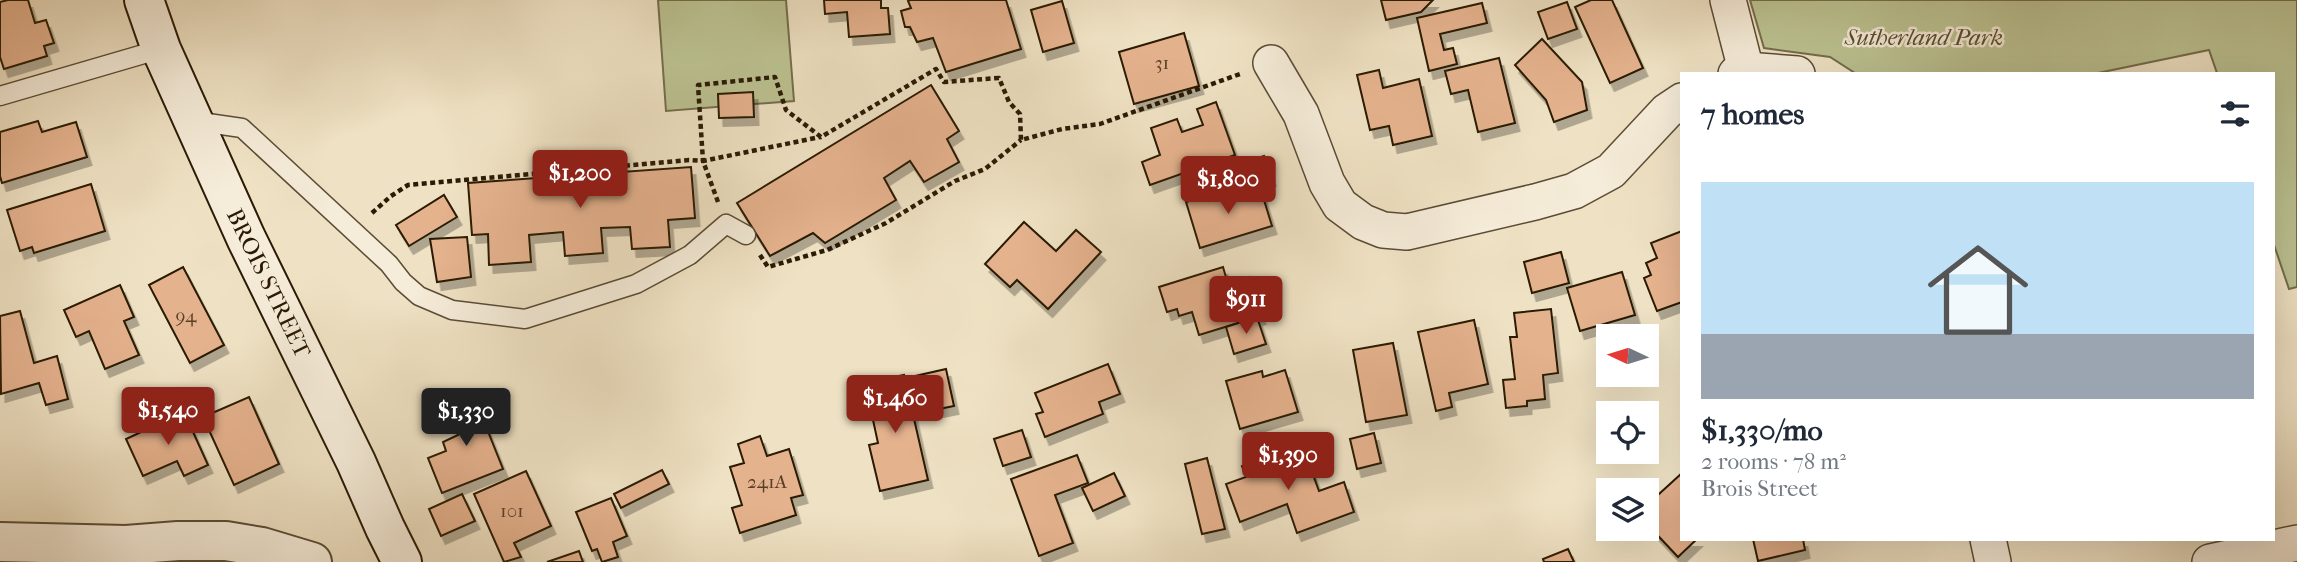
<!DOCTYPE html>
<html lang="en">
<head>
<meta charset="utf-8">
<style>
	body { margin:0; font-family:"IM FELL French Canon",serif; background:#f2f2f3; color:#1f2937; height:100vh; display:flex; flex-direction:column; font-size:26px; white-space:nowrap }
	* { box-sizing:border-box; margin:0 }
	p { font-size:23px; color:#747a83 }
	.icon { flex:none; width:38px; height:38px; fill:none; stroke:currentColor; stroke-width:2; stroke-linecap:round; stroke-linejoin:round }
	.map { position:relative; flex:1; overflow:hidden }
	.panel { position:absolute; left:1680px; top:72px; width:595px; height:469px; display:flex; flex-direction:column; background:#fff; border-radius:0px; box-shadow:0 7px 28px #0002 }
	.panel>* { flex:none }
	.needle { width:46px; rotate:274deg }
	.buttons { position:absolute; left:1596px; top:324px; display:grid; gap:14px }
	.buttons a { display:grid; place-items:center; width:63px; height:63px; border-radius:0px; background:#fff; box-shadow:0 7px 28px #0002; font-size:35px }
	.price { position:absolute; translate:-50% -60px; padding:0 16px; border-radius:7px; background:#8f2418; color:#fff; font-size:23px; line-height:46px; filter:drop-shadow(0 2px 4px #0008) }
	.price::after { content:''; position:absolute; left:50%; top:42px; width:21px; height:16px; margin-left:-10px; background:inherit; clip-path:polygon(0 0,100% 0,50% 100%) }
	.price.current { background:#222; color:#fff }
	ul { padding:0; list-style:none }
	li { display:grid; align-content:center; gap:14px; height:371px; padding:0 21px }
	li span { display:grid; place-items:center; height:217px; border-radius:0px; color:#555 }
	li>.icon { margin-inline-start:auto }
	span .icon { width:126px; height:126px; fill:#fffc; stroke-width:1 }
	li b { font-size:30px }
	h2 { display:flex; justify-content:space-between; align-items:center; height:84px; padding:0 21px; font-size:30px }
	.map>svg:first-child { display:block }
	.green { fill:#bcc292; stroke:#736e4c; stroke-width:2 }
	.building { fill:#e5b28e; stroke:#2a1a05; stroke-width:2; filter:url(#shadow) }
	.lines { fill:none; stroke-linecap:round; stroke-linejoin:round }
	.service-casing { stroke:#5b4c35; stroke-width:21 }
	.minor-casing { stroke:#5b4c35; stroke-width:38 }
	.tertiary-casing { stroke:#5b4c35; stroke-width:42 }
	.secondary-casing { stroke:#2a1a05; stroke-width:42 }
	.path { stroke:#2a1a05; stroke-width:4.5; stroke-dasharray:5 3.5; stroke-linecap:butt }
	.service { stroke:#f5ecd9; stroke-width:18 }
	.minor { stroke:#f5ecd9; stroke-width:35 }
	.tertiary { stroke:#f5ecd9; stroke-width:38 }
	.secondary { stroke:#f5ecd9; stroke-width:38 }
	.labels { text-anchor:middle; stroke-width:5; stroke-linejoin:round; paint-order:stroke }
	.number-label { font-size:19px; fill:#594027 }
	.park-label { font-size:23px; font-style:italic; fill:#564c2f; stroke:#f5ecd9 }
	.street-label { font-size:23px; fill:#2a1a05; stroke:#f5ecd9 }
</style>
</head>
<body>
<div class="map">
<svg width="2297" height="562" viewBox="0 0 2297 562">
	<defs>
		<filter id="shadow"><feDropShadow dx="4.5" dy="8" stdDeviation="0" flood-color="#0004"/></filter>
	</defs>
	<rect width="100%" height="100%" fill="#efe2c4"/>
	<filter id="stains"><feTurbulence type="fractalNoise" baseFrequency=".00286" numOctaves="4"/><feColorMatrix values="0 0 0 0 .2 0 0 0 0 .09 0 0 0 0 .02 0 0 0 .5 -.17"/></filter>
	<radialGradient id="worn" r=".72"><stop offset=".6" stop-color="#630" stop-opacity="0"/><stop offset="1" stop-color="#630" stop-opacity=".3"/></radialGradient>
	<g class="green">
		<path d="M 658,0 L 786,0 L 794,101 L 666,111 Z"/>
		<path d="M 1750,0 L 2297,0 L 2297,287 L 2289,289 L 2273,242 L 2273,74 L 2217,73 L 2209,50 L 2098,73 L 1855,73 L 1830,57 L 1764,48 Z"/>
	</g>
	<g class="building">
		<path d="M 8,0 L 28,0 L 35,23 L 46,20 L 54,43 L 44,46 L 47,56 L 4,69 L 0,57 L 0,2 Z"/>
		<path d="M 824,0 L 881,0 L 881,8 L 888,8 L 890,34 L 849,37 L 847,12 L 825,14 Z"/>
		<path d="M 1006,0 L 1021,49 L 946,72 L 933,38 L 917,42 L 910,27 L 905,27 L 901,11 L 911,8 L 908,1 L 910,0 Z"/>
		<path d="M 1381,0 L 1433,0 L 1421,12 L 1386,20 Z"/>
		<path d="M 1591,0 L 1612,0 L 1643,68 L 1610,83 L 1575,7 Z"/>
		<path d="M 1062,1 L 1074,43 L 1043,52 L 1031,10 Z"/>
		<path d="M 1567,2 L 1577,29 L 1548,39 L 1538,12 Z"/>
		<path d="M 1482,3 L 1487,23 L 1440,34 L 1444,50 L 1453,48 L 1457,64 L 1429,71 L 1417,18 Z"/>
		<path d="M 1184,33 L 1199,86 L 1134,104 L 1119,52 Z"/>
		<path d="M 1542,39 L 1582,82 L 1587,110 L 1554,122 L 1546,100 L 1515,65 Z"/>
		<path d="M 1499,58 L 1515,123 L 1478,132 L 1468,90 L 1451,94 L 1445,71 Z"/>
		<path d="M 1379,70 L 1383,88 L 1419,79 L 1432,136 L 1393,145 L 1389,126 L 1370,130 L 1357,75 Z"/>
		<path d="M 931,85 L 959,131 L 947,139 L 959,162 L 924,182 L 910,161 L 884,178 L 896,200 L 825,243 L 813,233 L 770,256 L 737,203 Z"/>
		<path d="M 753,92 L 754,117 L 719,118 L 718,94 Z"/>
		<path d="M 1216,102 L 1235,155 L 1150,185 L 1142,162 L 1160,155 L 1151,128 L 1177,119 L 1182,132 L 1203,125 L 1197,109 Z"/>
		<path d="M 38,121 L 42,132 L 76,122 L 87,157 L 2,183 L 0,176 L 0,132 Z"/>
		<path d="M 1264,156 L 1271,178 L 1256,182 L 1249,161 Z"/>
		<path d="M 691,167 L 695,218 L 668,220 L 670,247 L 632,249 L 630,227 L 601,228 L 603,253 L 565,256 L 563,232 L 529,235 L 531,262 L 489,265 L 488,234 L 472,235 L 468,183 Z"/>
		<path d="M 91,184 L 105,231 L 34,253 L 32,247 L 20,251 L 7,210 Z"/>
		<path d="M 1260,187 L 1272,226 L 1200,248 L 1186,202 L 1228,190 L 1230,196 Z"/>
		<path d="M 444,195 L 457,217 L 409,246 L 396,225 Z"/>
		<path d="M 1024,222 L 1056,251 L 1076,230 L 1101,252 L 1048,309 L 1017,280 L 1010,287 L 985,264 Z"/>
		<path d="M 1682,231 L 1682,302 L 1657,311 L 1644,278 L 1651,275 L 1646,263 L 1657,258 L 1651,243 Z"/>
		<path d="M 467,237 L 471,277 L 437,282 L 430,239 Z"/>
		<path d="M 1561,252 L 1569,283 L 1532,293 L 1524,262 Z"/>
		<path d="M 183,267 L 224,345 L 190,363 L 149,285 Z"/>
		<path d="M 1223,267 L 1228,284 L 1249,277 L 1261,316 L 1199,335 L 1192,312 L 1179,316 L 1177,309 L 1167,312 L 1159,287 Z"/>
		<path d="M 1622,272 L 1635,315 L 1580,331 L 1567,288 Z"/>
		<path d="M 120,285 L 134,317 L 124,321 L 139,355 L 105,369 L 89,331 L 76,337 L 64,310 Z"/>
		<path d="M 1551,309 L 1558,373 L 1543,375 L 1545,399 L 1527,401 L 1527,406 L 1506,408 L 1503,380 L 1515,379 L 1510,337 L 1517,337 L 1514,313 Z"/>
		<path d="M 20,311 L 34,363 L 57,356 L 68,399 L 46,405 L 39,383 L 1,394 L 0,316 Z"/>
		<path d="M 1257,317 L 1266,344 L 1234,354 L 1226,327 Z"/>
		<path d="M 1474,320 L 1488,384 L 1449,393 L 1452,407 L 1436,411 L 1418,332 Z"/>
		<path d="M 1393,343 L 1407,415 L 1366,422 L 1353,350 Z"/>
		<path d="M 1108,364 L 1120,394 L 1099,402 L 1103,414 L 1045,437 L 1036,414 L 1043,412 L 1035,393 Z"/>
		<path d="M 946,369 L 954,406 L 924,412 L 915,376 Z"/>
		<path d="M 1285,370 L 1298,412 L 1240,429 L 1226,381 L 1262,371 L 1263,377 Z"/>
		<path d="M 904,375 L 928,480 L 880,491 L 869,445 L 878,443 L 865,383 Z"/>
		<path d="M 473,394 L 503,469 L 442,493 L 428,458 L 446,451 L 443,442 L 458,435 L 446,405 Z"/>
		<path d="M 249,397 L 279,464 L 234,485 L 203,417 Z"/>
		<path d="M 184,412 L 208,465 L 184,476 L 177,461 L 143,476 L 126,439 Z"/>
		<path d="M 1022,430 L 1031,457 L 1003,466 L 994,439 Z"/>
		<path d="M 1374,433 L 1381,463 L 1357,469 L 1350,439 Z"/>
		<path d="M 760,436 L 767,456 L 789,449 L 803,495 L 791,498 L 796,515 L 740,533 L 732,508 L 742,505 L 730,467 L 744,463 L 738,444 Z"/>
		<path d="M 1304,450 L 1319,491 L 1344,482 L 1354,512 L 1297,533 L 1287,504 L 1240,522 L 1226,484 L 1246,477 L 1242,466 L 1271,455 L 1274,461 Z"/>
		<path d="M 1077,455 L 1088,483 L 1055,495 L 1073,543 L 1039,556 L 1011,479 Z"/>
		<path d="M 1207,458 L 1225,529 L 1202,534 L 1185,464 Z"/>
		<path d="M 662,470 L 669,484 L 621,508 L 614,494 Z"/>
		<path d="M 526,471 L 551,526 L 514,543 L 521,557 L 504,562 L 474,494 Z"/>
		<path d="M 1114,473 L 1125,496 L 1093,511 L 1082,488 Z"/>
		<path d="M 1682,473 L 1682,539 L 1697,539 L 1678,557 L 1647,524 L 1647,505 Z"/>
		<path d="M 462,494 L 475,521 L 441,536 L 429,509 Z"/>
		<path d="M 611,498 L 627,536 L 613,542 L 618,557 L 602,562 L 597,549 L 592,551 L 576,512 Z"/>
		<path d="M 1753,539 L 1803,539 L 1805,550 L 1758,561 Z"/>
		<path d="M 1568,549 L 1574,562 L 1544,562 L 1543,559 Z"/>
		<path d="M 579,551 L 583,562 L 547,562 Z"/>
	</g>
	<g class="lines">
		<g class="service-casing">
			<g id="service">
				<path d="M 0,96 L 161,49"/>
				<path d="M 194,121 L 242,128 L 389,264 L 403,282 L 419,296 L 452,310 L 525,319 L 636,284 L 690,255 L 726,224 L 746,235"/>
			</g>
		</g>
		<g class="minor-casing">
			<g id="minor">
				<path d="M 1728,0 L 1746,70"/>
				<path d="M 1271,63 L 1301,114 L 1327,183 L 1340,205 L 1363,222 L 1383,230 L 1407,232 L 1535,202 L 1574,191 L 1611,171 L 1667,111 L 1682,101"/>
				<path d="M 1736,74 L 1746,70 L 1797,74"/>
				<path d="M 1988,539 L 1993,562"/>
				<path d="M 2210,562 L 2297,543"/>
			</g>
		</g>
		<g class="tertiary-casing">
			<path id="tertiary" d="M 0,542 L 126,545 L 178,541 L 226,541 L 262,547 L 312,562"/>
		</g>
		<g class="secondary-casing">
			<path id="secondary" d="M 144,0 L 161,49 L 246,238 L 356,462 L 385,528 L 402,562"/>
		</g>
		<g class="path">
			<path d="M 718,202 L 703,161 L 820,137"/>
			<path d="M 372,213 L 391,196 L 408,185 L 689,160 L 703,161 L 698,85 L 775,77 L 786,110 L 821,137 L 936,69 L 944,82 L 999,78 L 1009,102 L 1020,114 L 1021,140 L 1062,129 L 1100,124 L 1240,74"/>
			<path d="M 760,255 L 768,267 L 827,250 L 886,223 L 955,181 L 985,169 L 1021,140"/>
		</g>
		<use href="#service" class="service"/>
		<use href="#minor" class="minor"/>
		<use href="#tertiary" class="tertiary"/>
		<use href="#secondary" class="secondary"/>
	</g>
	<g class="labels">
		<g class="number-label">
			<text x="1162" y="69">31</text>
			<text x="186" y="322">94</text>
			<text x="767" y="488">241A</text>
			<text x="512" y="517">101</text>
		</g>
		<g class="park-label">
			<text x="1924" y="45">Sutherland Park</text>
		</g>
		<g class="street-label">
			<text transform="translate(269 283) rotate(64)" y="8">BROIS STREET</text>
		</g>
	</g>
	<rect width="100%" height="100%" filter="url(#stains)"/>
	<rect width="100%" height="100%" fill="url(#worn)"/>
</svg>
<div class="buttons">
<a><svg class="needle" viewBox="-14 -14 28 28"><path d="M0-13l5 13h-10z" fill="#e53935"/><path d="M0 13l5-13h-10z" fill="#747a83"/></svg></a>
<a><svg class="icon" aria-label="locate" viewBox="0 0 24 24"><circle cx="12" cy="12" r="6"/><path d="M12 2v4M12 18v4M2 12h4M18 12h4"/></svg></a>
<a><svg class="icon" aria-label="layers" viewBox="0 0 24 24"><path d="M12 4l9 5-9 5-9-5zM3 14l9 5 9-5"/></svg></a>
</div>
<b class="price" style="left:580px;top:210px">$1,200</b>
<b class="price" style="left:1228px;top:216px">$1,800</b>
<b class="price" style="left:1246px;top:336px">$911</b>
<b class="price" style="left:895px;top:435px">$1,460</b>
<b class="price" style="left:168px;top:447px">$1,540</b>
<b class="price current" style="left:466px;top:448px">$1,330</b>
<b class="price" style="left:1288px;top:492px">$1,390</b>
<section class="panel">
<h2>7 homes<svg class="icon" aria-label="filters" viewBox="0 0 24 24"><path d="M4 7h16M4 17h16"/><circle cx="9" cy="7" r="2"/><circle cx="15" cy="17" r="2"/></svg></h2>
<ul>
<li><span style="background:linear-gradient(#bfe0f5 70%,#9aa5b1 0)"><svg class="icon" aria-label="home" viewBox="0 0 24 24"><path d="M3 11l9-7 9 7M6 9v11h12V9"/></svg></span><div><b>$1,330/mo</b><p>2 rooms · 78 m²</p><p>Brois Street</p></div></li>
</ul>
</section>
</div>
</body>
</html>
